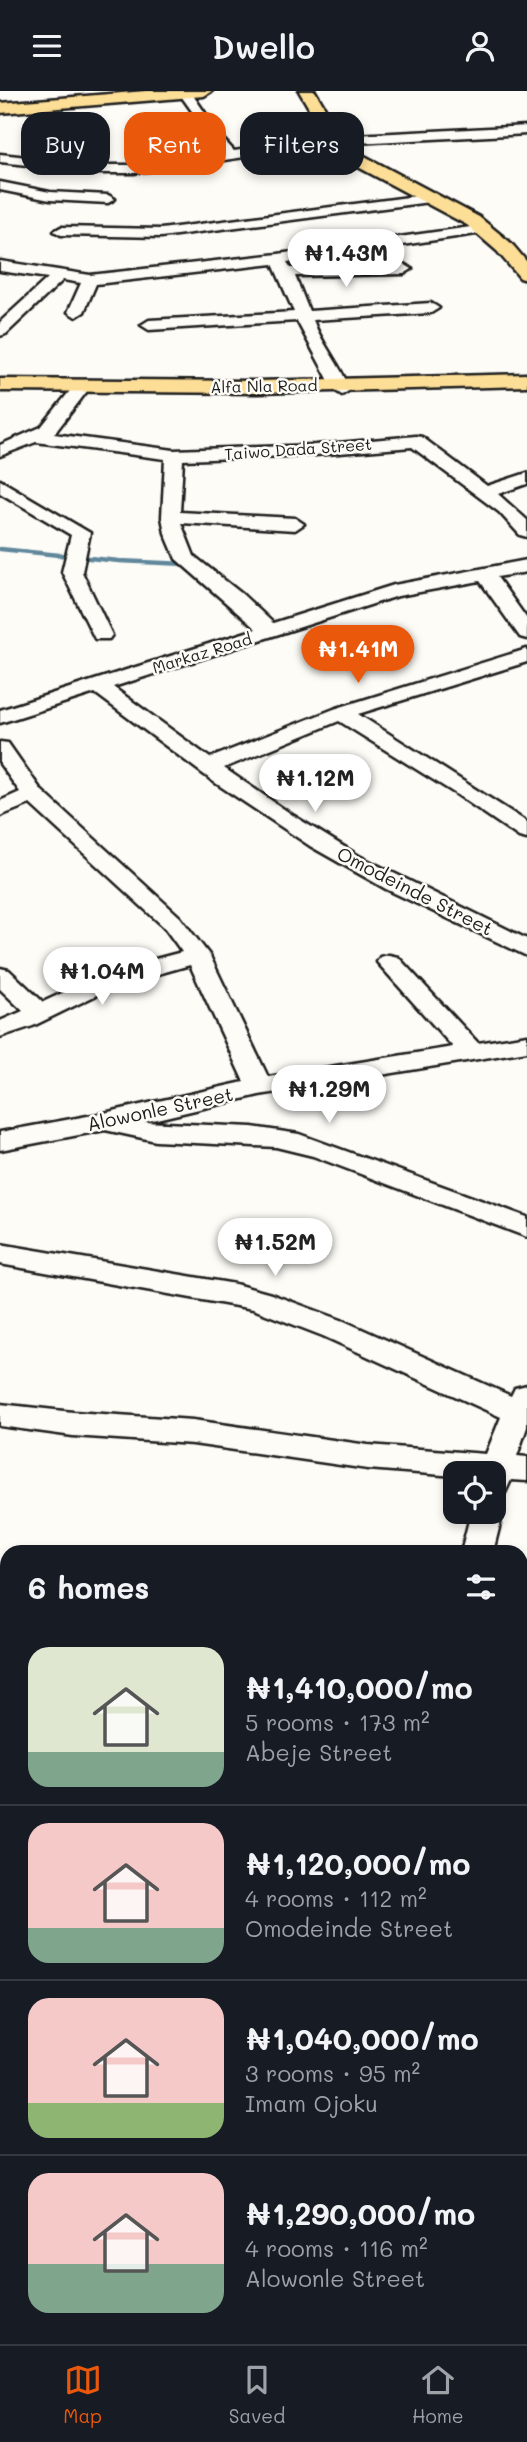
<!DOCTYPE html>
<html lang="en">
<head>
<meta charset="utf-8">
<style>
	body { margin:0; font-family:Mali,sans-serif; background:#242831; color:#f1f3f6; height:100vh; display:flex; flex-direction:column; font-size:26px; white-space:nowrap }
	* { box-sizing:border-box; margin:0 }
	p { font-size:23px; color:#9ea1a6 }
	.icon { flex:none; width:38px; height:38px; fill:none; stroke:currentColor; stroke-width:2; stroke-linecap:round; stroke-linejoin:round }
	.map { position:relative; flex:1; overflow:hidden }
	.sheet { position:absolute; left:0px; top:1454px; width:528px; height:800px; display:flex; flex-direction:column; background:#171b24; border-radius:21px 21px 0 0; box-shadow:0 4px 10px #0003 }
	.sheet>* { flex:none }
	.guide { position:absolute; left:21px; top:21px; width:486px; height:63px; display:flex; gap:14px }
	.buttons { position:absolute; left:443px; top:1370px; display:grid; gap:14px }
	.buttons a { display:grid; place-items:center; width:63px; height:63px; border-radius:14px; background:#171b24; box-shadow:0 4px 10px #0003; font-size:35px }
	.price { position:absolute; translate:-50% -60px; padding:0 16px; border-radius:24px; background:#fff; color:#222; font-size:23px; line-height:46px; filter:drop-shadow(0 2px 4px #0008) }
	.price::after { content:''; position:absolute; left:50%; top:42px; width:21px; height:16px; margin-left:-10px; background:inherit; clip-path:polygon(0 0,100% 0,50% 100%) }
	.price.on { background:#ea580c; color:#fff }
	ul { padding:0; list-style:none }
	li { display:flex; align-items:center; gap:21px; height:175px; padding:0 28px }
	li+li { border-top:2px solid #363941 }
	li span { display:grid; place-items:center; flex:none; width:196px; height:140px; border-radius:21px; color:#555 }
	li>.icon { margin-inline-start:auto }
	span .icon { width:84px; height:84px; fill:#fffc; stroke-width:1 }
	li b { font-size:30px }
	h2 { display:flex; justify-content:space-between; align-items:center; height:84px; padding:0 28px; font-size:30px }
	.chip { padding:0 24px; border-radius:21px; background:#171b24; box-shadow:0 4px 10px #0003; font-size:24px; line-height:63px }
	.chip.on { background:#ea580c; color:#fff }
	header { display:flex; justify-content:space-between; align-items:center; height:91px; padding:0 28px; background:#171b24; font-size:32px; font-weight:600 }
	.tab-bar { display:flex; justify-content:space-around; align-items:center; height:98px; border-top:2px solid #363941; background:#171b24; font-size:19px; color:#9ea1a6 }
	.tab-bar a { display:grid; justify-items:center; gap:4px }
	.tab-bar .on { color:#ea580c }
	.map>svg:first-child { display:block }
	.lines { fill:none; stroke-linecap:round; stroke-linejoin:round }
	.stream { stroke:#60879b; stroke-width:4.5 }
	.minor-casing { stroke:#1c1c1c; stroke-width:5 }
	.major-casing { stroke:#1c1c1c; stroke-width:5 }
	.minor { fill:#fdfcf7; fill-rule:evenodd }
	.major { fill:#fdde96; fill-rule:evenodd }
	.labels { text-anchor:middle; stroke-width:5; stroke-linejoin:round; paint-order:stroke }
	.far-street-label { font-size:16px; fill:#1c1c1c; stroke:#fdfcf7 }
	.street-label { font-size:19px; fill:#1c1c1c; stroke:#fdfcf7 }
</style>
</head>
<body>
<header><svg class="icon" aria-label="menu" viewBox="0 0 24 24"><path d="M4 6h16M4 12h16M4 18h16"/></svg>Dwello<svg class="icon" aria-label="person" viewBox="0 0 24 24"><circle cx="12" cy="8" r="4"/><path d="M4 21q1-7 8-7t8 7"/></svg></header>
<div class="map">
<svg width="527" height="2253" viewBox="0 0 527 2253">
	<rect width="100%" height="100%" fill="#fdfcf7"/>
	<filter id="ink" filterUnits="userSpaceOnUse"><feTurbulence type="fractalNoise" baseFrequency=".0143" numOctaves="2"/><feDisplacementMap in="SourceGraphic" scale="14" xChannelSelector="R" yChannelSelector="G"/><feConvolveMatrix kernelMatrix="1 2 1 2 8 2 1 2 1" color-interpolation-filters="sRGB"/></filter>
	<g filter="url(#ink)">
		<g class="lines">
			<path class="stream" d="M 0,458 L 119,470 L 186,473"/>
			<g class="minor-casing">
				<g id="minor">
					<path d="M 180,0 L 190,0 L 223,48 L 234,60 L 336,45 L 527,35 L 527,43 L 336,53 L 134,82 L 100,82 L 0,71 L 0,63 L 92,73 L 83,40 L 90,36 L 97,40 L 106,74 L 134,74 L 221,61 L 179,2 Z"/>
					<path d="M 0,91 L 50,101 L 108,104 L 115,108 L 108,112 L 50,109 L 0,99 Z"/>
					<path d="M 432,103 L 439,107 L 437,110 L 161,146 L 61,144 L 54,140 L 61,136 L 161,138 Z"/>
					<path d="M 485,134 L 490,135 L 492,138 L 490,141 L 287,171 L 291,177 L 404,173 L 412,178 L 404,183 L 295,185 L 309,220 L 431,212 L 439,217 L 431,222 L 313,229 C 322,254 341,274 350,299 L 342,304 L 334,299 L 297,230 L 149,239 L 141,234 L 149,229 L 294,221 L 273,173 L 96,193 L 84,221 L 76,226 L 68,221 L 81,192 L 63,189 L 6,243 L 0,245 L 0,231 L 48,187 L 0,180 L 0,170 L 90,184 L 278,163 Z"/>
					<path d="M 83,290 L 91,295 L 54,343 L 174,359 L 315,354 L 416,345 L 422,346 L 487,395 L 527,382 L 527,393 L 498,403 L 527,429 L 527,446 L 520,444 L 499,421 L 412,356 L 315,364 L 183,369 L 180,421 L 295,427 L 304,433 L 295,439 L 181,432 L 194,465 L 242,503 L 273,532 L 394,494 L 527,469 L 527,481 L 497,486 L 527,528 L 527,548 L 520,546 L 480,490 L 398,505 L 113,596 L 210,667 L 334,618 L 527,558 L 527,571 L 358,623 L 527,731 L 527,748 L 519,746 L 456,703 L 339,630 L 224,677 L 294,725 L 359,765 L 527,848 L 527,865 L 386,798 L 310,755 L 214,691 L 95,602 L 0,632 L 0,619 L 256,538 L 176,468 L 165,442 L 162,426 L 165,368 L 36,351 L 0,365 L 0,354 L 41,336 L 77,291 Z"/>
					<path d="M 0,389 L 90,442 L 82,481 L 112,544 L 109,548 L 95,548 L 62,481 L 71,444 L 0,402 Z"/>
					<path d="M 0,651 L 8,652 L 41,699 L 180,826 L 210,865 L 268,986 L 453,956 L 377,871 L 380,866 L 389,864 L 398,866 L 478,952 L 527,944 L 527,960 L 259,1004 L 144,1031 L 252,1036 L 299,1043 L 527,1126 L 527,1146 L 313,1065 L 276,1056 L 156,1050 L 105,1039 L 0,1059 L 0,1041 L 104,1022 L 244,991 L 190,874 L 115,895 L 33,935 L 0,946 L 0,930 L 23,920 L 0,898 L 0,877 L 9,879 L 43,911 L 110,880 L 182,861 L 164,836 L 30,713 L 0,725 L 0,710 L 20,701 L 0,673 Z"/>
					<path d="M 0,1153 L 235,1193 L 271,1203 L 344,1230 L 511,1305 L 515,1297 L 527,1294 L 527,1336 L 517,1365 L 527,1366 L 527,1390 L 511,1389 L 505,1402 L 494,1405 L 494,1382 L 455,1385 L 368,1378 L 193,1353 L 73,1345 L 0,1335 L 0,1313 L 73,1321 L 193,1329 L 368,1354 L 486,1363 L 501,1326 L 323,1245 L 253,1218 L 0,1173 Z"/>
					<path d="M 494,1411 L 498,1412 L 503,1421 L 493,1461 L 461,1461 L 471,1421 L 494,1421 Z"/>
					<path d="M 0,1705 L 7,1707 L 7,1739 L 0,1737 Z"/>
					<path d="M 522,1827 L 527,1829 L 527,1863 L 522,1861 Z"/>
					<path d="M 0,1918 L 7,1921 L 7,1960 L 0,1957 Z"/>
					<path d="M 522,2129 L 527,2131 L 527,2173 L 522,2171 Z"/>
				</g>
			</g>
			<g class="major-casing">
				<g id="major">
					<path d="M 146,0 L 212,0 L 204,5 L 0,22 L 0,12 Z"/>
					<path d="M 299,0 L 315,0 L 340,42 L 357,61 L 479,126 L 511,152 L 527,171 L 527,189 L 520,187 L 497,160 L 467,134 L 345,69 L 324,43 Z"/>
					<path d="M 527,283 L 527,295 L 257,302 L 0,300 L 0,288 L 257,290 Z"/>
					<path d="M 0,1512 L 7,1513 L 7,1547 L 0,1546 Z"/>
					<path d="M 522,1562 L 527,1564 L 527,1600 L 522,1598 Z"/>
				</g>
			</g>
			<use href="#minor" class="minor"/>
			<use href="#major" class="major"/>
		</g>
	</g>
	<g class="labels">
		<g class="far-street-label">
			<text transform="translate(264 295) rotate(-1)" y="6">Alfa Nla Road</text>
			<text transform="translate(298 358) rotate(-4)" y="6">Taiwo Dada Street</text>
			<text transform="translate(202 562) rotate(-17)" y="6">Markaz Road</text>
		</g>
		<g class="street-label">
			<text transform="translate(415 800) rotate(27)" y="7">Omodeinde Street</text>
			<text transform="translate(160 1018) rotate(-12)" y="7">Alowonle Street</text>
		</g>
	</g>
</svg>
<div class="buttons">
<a><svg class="icon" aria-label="locate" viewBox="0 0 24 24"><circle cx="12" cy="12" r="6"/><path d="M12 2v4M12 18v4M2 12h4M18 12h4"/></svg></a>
</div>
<b class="price" style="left:346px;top:198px">₦1.43M</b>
<b class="price on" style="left:358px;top:594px">₦1.41M</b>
<b class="price" style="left:315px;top:723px">₦1.12M</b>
<b class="price" style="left:102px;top:916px">₦1.04M</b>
<b class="price" style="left:329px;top:1034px">₦1.29M</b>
<b class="price" style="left:275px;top:1187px">₦1.52M</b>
<div class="guide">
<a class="chip">Buy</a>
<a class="chip on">Rent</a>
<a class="chip">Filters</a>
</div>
<section class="sheet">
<h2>6 homes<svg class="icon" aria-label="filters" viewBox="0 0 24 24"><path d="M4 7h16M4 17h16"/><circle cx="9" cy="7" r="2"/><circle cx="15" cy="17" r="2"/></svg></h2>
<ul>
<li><span style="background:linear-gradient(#dfe7d0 75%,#7fa58c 0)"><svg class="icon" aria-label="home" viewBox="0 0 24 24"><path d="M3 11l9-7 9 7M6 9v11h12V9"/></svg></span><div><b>₦1,410,000/mo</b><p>5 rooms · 173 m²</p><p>Abeje Street</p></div></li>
<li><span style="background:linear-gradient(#f6c9c9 75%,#7fa58c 0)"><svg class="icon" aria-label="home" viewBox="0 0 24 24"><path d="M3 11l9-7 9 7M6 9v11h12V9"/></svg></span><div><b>₦1,120,000/mo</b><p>4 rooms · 112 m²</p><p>Omodeinde Street</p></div></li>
<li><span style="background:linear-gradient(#f6c9c9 75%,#8fb573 0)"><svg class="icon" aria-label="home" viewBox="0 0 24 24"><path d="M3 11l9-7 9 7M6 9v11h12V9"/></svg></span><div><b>₦1,040,000/mo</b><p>3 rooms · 95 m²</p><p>Imam Ojoku</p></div></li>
<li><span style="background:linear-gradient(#f6c9c9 65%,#7fa58c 0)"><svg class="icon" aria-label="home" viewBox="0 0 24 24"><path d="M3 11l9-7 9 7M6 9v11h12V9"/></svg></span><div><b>₦1,290,000/mo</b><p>4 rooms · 116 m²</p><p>Alowonle Street</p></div></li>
</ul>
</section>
</div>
<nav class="tab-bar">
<a class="on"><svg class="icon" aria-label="map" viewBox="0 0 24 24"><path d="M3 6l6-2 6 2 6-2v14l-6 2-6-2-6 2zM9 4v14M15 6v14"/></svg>Map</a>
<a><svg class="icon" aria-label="saved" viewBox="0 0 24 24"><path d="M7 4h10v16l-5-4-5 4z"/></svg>Saved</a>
<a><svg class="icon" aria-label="home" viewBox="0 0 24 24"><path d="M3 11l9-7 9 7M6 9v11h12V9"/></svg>Home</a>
</nav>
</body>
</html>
